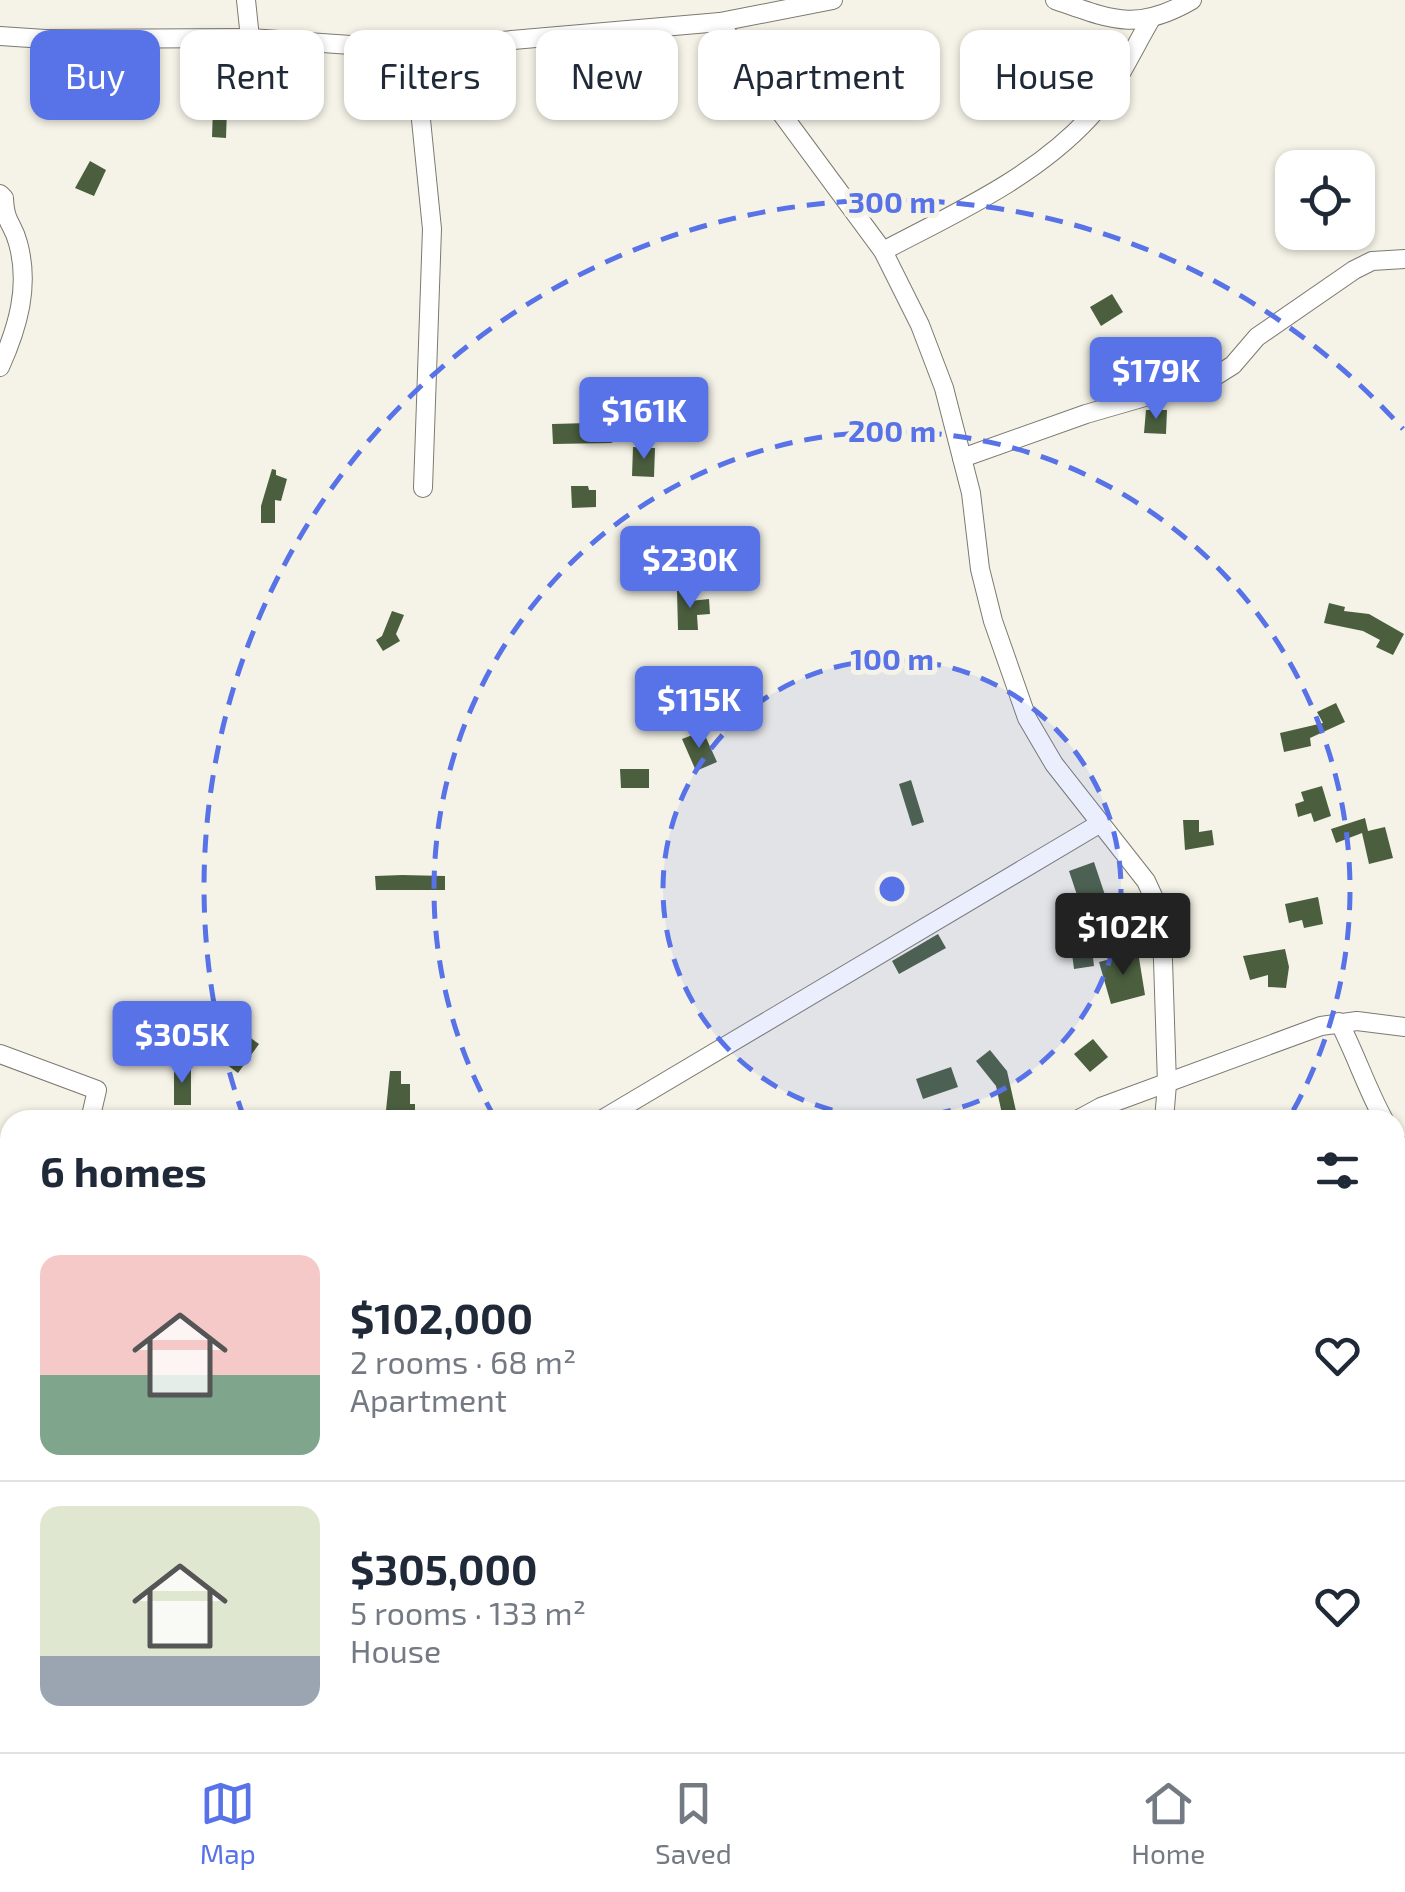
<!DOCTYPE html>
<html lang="en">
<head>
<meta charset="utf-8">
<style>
	body { margin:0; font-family:"Exo 2",sans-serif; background:#f6f6f7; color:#1f2937; height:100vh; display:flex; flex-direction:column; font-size:38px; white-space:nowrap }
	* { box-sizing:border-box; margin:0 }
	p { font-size:32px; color:#747a83 }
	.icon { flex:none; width:55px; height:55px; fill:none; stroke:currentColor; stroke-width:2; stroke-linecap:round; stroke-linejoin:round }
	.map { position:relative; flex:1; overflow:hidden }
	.panel { position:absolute; left:0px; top:1110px; width:1405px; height:642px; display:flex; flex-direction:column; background:#fff; border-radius:30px 30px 0 0; box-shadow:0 2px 8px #0004 }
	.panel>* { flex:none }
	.guide { position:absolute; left:30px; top:30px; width:1345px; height:90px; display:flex; gap:20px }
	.controls { position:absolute; left:1275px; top:150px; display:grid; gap:20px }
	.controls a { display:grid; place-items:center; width:100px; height:100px; border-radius:20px; background:#fff; box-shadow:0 2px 8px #0004; font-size:50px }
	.price { position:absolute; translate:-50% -85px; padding:0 22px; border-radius:10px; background:#5872e7; color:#fff; font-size:32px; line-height:65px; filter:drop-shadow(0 2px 5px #0008) }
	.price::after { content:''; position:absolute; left:50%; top:60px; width:30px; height:22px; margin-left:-15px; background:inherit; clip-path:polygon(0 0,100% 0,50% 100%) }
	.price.on { background:#222; color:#fff }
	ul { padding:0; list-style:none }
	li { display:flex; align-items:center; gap:30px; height:250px; padding:0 40px }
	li+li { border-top:2px solid #e0e1e3 }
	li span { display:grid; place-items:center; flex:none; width:280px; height:200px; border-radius:20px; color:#555 }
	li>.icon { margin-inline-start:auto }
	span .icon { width:120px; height:120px; fill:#fffc; stroke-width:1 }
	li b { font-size:42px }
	h2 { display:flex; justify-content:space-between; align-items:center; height:120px; padding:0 40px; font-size:42px }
	.chip { padding:0 35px; border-radius:20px; background:#fff; box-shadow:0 2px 8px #0004; font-size:35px; line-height:90px }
	.chip.on { background:#5872e7; color:#fff }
	.dock { display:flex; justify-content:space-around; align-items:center; height:140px; border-top:2px solid #e0e1e3; background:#fff; font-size:28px; color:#747a83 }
	.dock a { display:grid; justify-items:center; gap:5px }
	.dock .on { color:#5872e7 }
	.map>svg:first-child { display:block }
	.building { fill:#4b5f3f }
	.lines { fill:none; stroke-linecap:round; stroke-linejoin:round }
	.minor-casing { stroke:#7c7a70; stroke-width:20 }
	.minor { stroke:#fff; stroke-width:18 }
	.ring { fill:none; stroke:#5872e7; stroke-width:5; stroke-dasharray:18 12 }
	.centre { fill:#5872e7; stroke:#f5f3e7; stroke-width:5 }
	.ring-label { font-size:30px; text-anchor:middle; font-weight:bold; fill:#5872e7; stroke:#f5f3e7; stroke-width:10; stroke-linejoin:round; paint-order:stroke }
</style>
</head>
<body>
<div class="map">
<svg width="1405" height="1752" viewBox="0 0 1405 1752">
	<rect width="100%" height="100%" fill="#f5f3e7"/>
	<g class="building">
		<path d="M 148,58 L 154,71 L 127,81 L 127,94 L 64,95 L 63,70 L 120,69 Z"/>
		<path d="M 214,78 L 228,79 L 226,138 L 212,137 Z"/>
		<path d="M 90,161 L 106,170 L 94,196 L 75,188 Z"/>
		<path d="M 1112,294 L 1123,312 L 1101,326 L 1090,307 Z"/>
		<path d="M 1146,410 L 1167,410 L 1166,434 L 1144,433 Z"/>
		<path d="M 589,423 L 589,436 L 613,426 L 619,439 L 611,443 L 553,444 L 552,424 Z"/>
		<path d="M 633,447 L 655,448 L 654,477 L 632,476 Z"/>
		<path d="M 272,469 L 276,470 L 276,475 L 287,479 L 281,501 L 275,500 L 275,523 L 261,523 L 261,506 Z"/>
		<path d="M 571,486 L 588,486 L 589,490 L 596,490 L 596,507 L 572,508 Z"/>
		<path d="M 677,590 L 690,590 L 690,601 L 709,599 L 710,614 L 697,615 L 698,630 L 678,630 Z"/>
		<path d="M 1329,603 L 1345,607 L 1344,611 L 1369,614 L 1404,634 L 1393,655 L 1376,647 L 1380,640 L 1363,631 L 1324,623 Z"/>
		<path d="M 392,611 L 404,615 L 396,634 L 400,641 L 383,651 L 376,640 L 382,636 Z"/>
		<path d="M 1336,703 L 1345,722 L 1310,738 L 1311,746 L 1284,752 L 1280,733 L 1323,723 L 1317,712 Z"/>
		<path d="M 703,731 L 717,762 L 696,771 L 682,739 Z"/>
		<path d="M 620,769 L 649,769 L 649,788 L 621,788 Z"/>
		<path d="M 911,780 L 924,822 L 912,826 L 899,784 Z"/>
		<path d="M 1322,786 L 1331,816 L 1314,822 L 1311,813 L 1298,817 L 1295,804 L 1304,801 L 1301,792 Z"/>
		<path d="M 1365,818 L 1368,831 L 1385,827 L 1393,858 L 1369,864 L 1362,833 L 1336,843 L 1331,829 Z"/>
		<path d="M 1183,820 L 1199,820 L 1199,832 L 1212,830 L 1214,845 L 1185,850 Z"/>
		<path d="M 1094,862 L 1106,898 L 1116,895 L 1122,911 L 1089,924 L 1094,966 L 1074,969 L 1071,946 L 1076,945 L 1066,905 L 1079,901 L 1069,871 Z"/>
		<path d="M 402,875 L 445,876 L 445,890 L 376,890 L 375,876 Z"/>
		<path d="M 1318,897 L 1323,924 L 1304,928 L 1302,920 L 1289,923 L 1285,904 Z"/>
		<path d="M 938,934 L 946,948 L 899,974 L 892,961 Z"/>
		<path d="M 1285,949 L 1289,967 L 1286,988 L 1268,987 L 1268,975 L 1250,980 L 1243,956 Z"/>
		<path d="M 1138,952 L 1145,995 L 1111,1004 L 1099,962 Z"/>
		<path d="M 231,1024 L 259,1044 L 238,1073 L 210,1052 Z"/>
		<path d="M 1093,1039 L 1108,1057 L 1090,1072 L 1074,1054 Z"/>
		<path d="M 990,1050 L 1007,1071 L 1016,1111 L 1002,1114 L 996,1086 L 976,1061 Z"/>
		<rect x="174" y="1066" width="17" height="39"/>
		<path d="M 951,1067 L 958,1087 L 923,1099 L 916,1079 Z"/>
		<path d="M 390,1071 L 401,1071 L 401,1084 L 410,1084 L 410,1104 L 415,1104 L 415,1120 L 385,1120 Z"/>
	</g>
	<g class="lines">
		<g class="minor-casing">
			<g id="minor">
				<path d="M 246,0 L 250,38"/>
				<path d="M 1055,0 C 1112,20 1137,32 1192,0"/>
				<path d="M 720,22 L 756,79 L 883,251 L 920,325 L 944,388 L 971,493 L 980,569 L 993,621 L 1027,718 L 1054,764 L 1146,881 L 1158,907 L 1162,929 L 1167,1084 L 1164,1120"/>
				<path d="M 0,36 L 45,39 L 250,38 L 408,49 L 720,22 L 833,0"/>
				<path d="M 408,49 L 419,100 L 432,229 L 423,488"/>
				<path d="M 0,194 L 4,198 C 5,224 13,223 18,243 C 30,286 18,327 0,367"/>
				<path d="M 883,251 C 955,213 1034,178 1090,117 C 1115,90 1132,51 1151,19"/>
				<path d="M 962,458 L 1086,414 L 1214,377 L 1233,365 L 1257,337 L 1354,270 L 1372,261 L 1405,259"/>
				<path d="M 1339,1022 C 1356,1055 1366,1087 1384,1120"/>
				<path d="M 0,1054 L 97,1090 L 90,1120"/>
				<path d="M 601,1120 L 1099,824"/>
				<path d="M 1077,1120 L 1101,1107 L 1321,1026 L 1357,1021 L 1405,1027"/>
				<path d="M 1395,1142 L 1405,1149"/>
				<path d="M 0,1301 L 10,1293"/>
				<path d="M 0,1326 L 10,1331"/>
				<path d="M 0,1371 L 10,1354"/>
				<path d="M 1395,1475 L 1405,1486"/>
				<path d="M 0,1652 L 0,1668"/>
				<path d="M 411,1742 L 414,1752"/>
				<path d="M 1111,1752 L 1116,1742"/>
			</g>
		</g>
		<use href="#minor" class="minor"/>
	</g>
	<circle cx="892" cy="889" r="229" fill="#5872e7" fill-opacity=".12"/>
	<g class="ring">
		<circle cx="892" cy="889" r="229"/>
		<path d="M495 1118A458 458 0 1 1 1289 1118"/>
		<path d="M244 1118A687 687 0 0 1 1403 429"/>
	</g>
	<circle cx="892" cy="889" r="15" class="centre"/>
	<g class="ring-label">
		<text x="892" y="213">300 m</text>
		<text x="892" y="442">200 m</text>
		<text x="892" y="670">100 m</text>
	</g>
</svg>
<div class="controls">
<a><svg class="icon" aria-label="locate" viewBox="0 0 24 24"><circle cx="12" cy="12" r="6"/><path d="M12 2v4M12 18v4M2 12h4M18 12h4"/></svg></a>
</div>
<b class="price" style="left:1156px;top:422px">$179K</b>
<b class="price" style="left:644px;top:462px">$161K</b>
<b class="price" style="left:690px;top:611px">$230K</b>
<b class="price" style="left:699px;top:751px">$115K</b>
<b class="price on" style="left:1123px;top:978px">$102K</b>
<b class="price" style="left:182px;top:1086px">$305K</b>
<div class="guide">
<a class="chip on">Buy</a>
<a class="chip">Rent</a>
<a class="chip">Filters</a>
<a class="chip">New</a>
<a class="chip">Apartment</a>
<a class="chip">House</a>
</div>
<section class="panel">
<h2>6 homes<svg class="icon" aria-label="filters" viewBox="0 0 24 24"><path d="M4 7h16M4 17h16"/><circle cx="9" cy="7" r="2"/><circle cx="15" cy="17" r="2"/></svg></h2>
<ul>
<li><span style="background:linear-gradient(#f6c9c9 60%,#7fa58c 0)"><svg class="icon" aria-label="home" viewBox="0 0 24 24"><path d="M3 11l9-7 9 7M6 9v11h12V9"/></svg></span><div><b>$102,000</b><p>2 rooms · 68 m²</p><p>Apartment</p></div><svg class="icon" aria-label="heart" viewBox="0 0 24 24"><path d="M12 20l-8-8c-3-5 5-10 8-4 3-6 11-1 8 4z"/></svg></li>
<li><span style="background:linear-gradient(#dfe7d0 75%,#9aa5b1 0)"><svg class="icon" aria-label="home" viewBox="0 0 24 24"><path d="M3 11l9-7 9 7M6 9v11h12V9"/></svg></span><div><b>$305,000</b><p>5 rooms · 133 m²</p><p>House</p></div><svg class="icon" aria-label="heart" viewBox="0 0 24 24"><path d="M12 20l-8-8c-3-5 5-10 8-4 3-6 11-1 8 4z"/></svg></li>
</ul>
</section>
</div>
<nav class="dock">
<a class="on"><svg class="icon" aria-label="map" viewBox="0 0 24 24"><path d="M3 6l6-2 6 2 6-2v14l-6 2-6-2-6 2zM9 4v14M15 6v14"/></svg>Map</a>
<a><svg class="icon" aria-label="saved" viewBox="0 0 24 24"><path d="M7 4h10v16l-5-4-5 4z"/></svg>Saved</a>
<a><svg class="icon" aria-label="home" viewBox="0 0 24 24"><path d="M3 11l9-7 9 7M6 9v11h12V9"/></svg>Home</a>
</nav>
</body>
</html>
